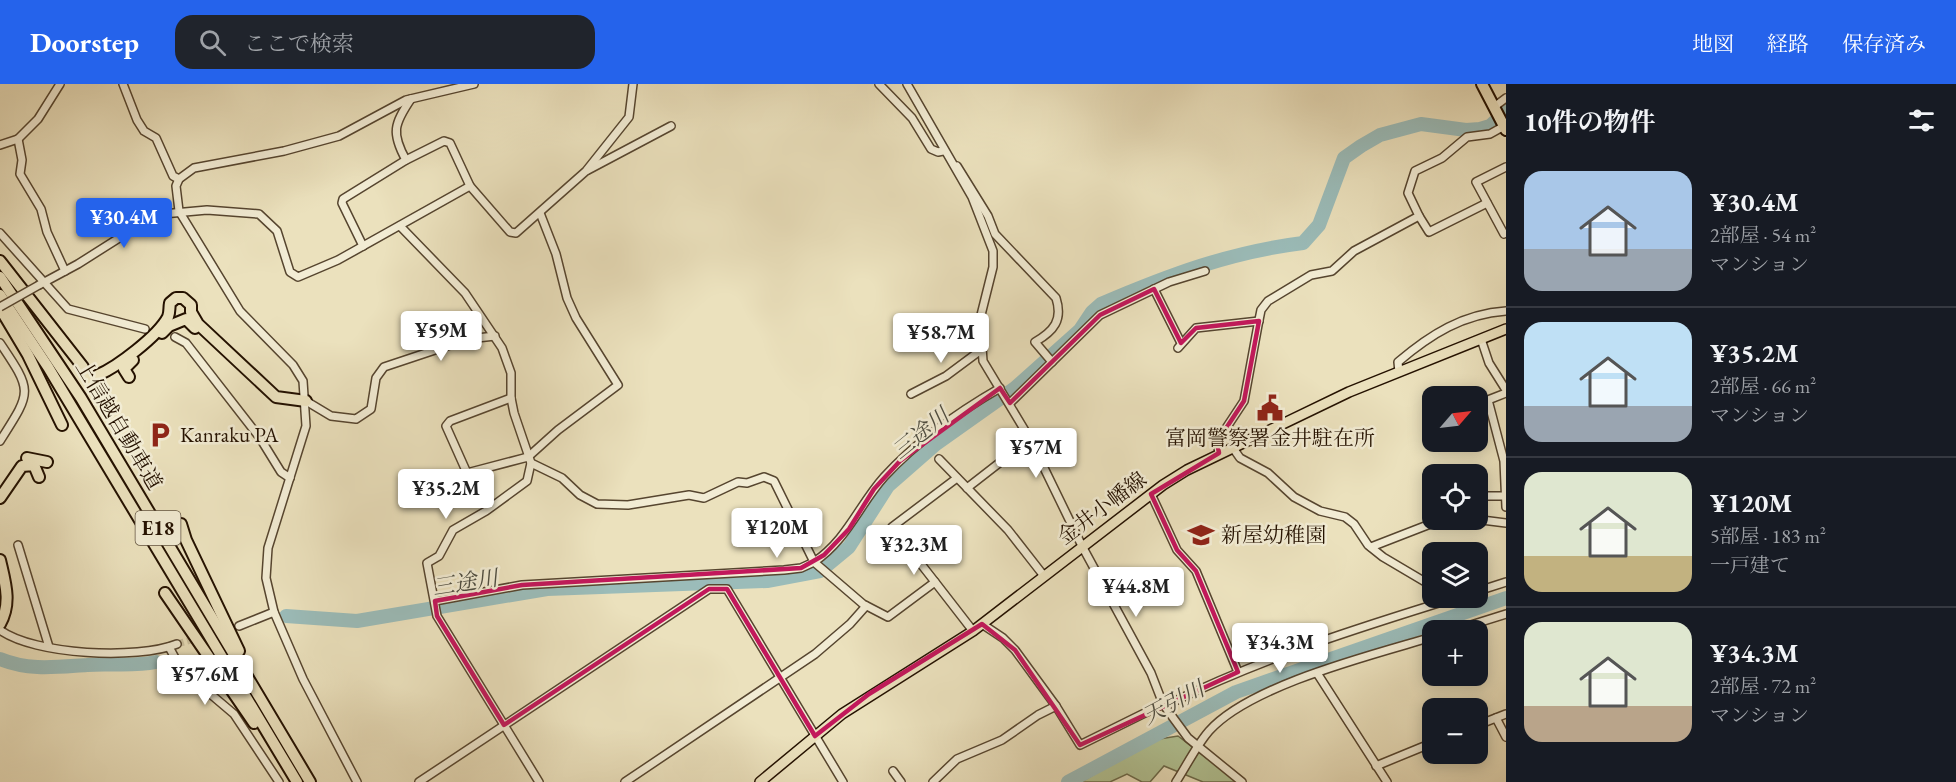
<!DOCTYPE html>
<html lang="ja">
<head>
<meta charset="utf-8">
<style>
	body { margin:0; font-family:"EB Garamond","Noto Serif JP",serif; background:#20242c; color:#f1f3f6; height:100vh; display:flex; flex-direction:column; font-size:22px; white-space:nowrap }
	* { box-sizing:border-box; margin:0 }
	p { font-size:20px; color:#9ea1a6 }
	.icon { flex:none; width:33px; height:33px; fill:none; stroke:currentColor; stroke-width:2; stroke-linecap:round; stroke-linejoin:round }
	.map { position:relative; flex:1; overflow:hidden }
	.panel { display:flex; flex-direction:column; background:#171b24; width:450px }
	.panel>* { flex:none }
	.needle { width:39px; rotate:62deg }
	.buttons { position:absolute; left:1422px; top:302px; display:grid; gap:12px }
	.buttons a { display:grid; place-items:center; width:66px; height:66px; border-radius:12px; background:#171b24; box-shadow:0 3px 15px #0003; font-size:30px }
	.price { position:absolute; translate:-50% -51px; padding:0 14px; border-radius:6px; background:#fff; color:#222; font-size:20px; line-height:39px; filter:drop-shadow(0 2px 3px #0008) }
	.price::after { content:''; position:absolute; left:50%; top:36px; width:18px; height:14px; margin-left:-9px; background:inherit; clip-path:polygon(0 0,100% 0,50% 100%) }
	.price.active { background:#2563eb; color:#fff }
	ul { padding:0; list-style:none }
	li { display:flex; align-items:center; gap:18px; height:150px; padding:0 18px }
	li+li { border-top:2px solid #363941 }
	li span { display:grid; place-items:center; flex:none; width:168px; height:120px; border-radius:18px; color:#555 }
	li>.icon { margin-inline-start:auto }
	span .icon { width:72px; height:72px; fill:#fffc; stroke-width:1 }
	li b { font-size:26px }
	h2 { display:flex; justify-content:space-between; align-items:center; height:72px; padding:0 18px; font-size:26px }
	header { display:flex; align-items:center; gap:36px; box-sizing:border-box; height:84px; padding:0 30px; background:#2563eb; color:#fff }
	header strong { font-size:28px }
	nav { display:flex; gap:33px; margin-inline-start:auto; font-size:21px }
	.search { width:420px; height:54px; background:#20242c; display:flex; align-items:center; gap:15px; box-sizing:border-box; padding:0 21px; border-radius:18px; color:#9ea1a6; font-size:22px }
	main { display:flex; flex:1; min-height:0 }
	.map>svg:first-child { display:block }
	.green { fill:#b2c495; stroke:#6b6a4a; stroke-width:1.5 }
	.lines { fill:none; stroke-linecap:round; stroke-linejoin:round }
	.river { stroke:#9bbcb9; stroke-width:14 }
	.minor-tunnel { stroke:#cdc2a1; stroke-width:7; stroke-dasharray:7 3.5; stroke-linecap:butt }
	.minor-casing { stroke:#56452f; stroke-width:10 }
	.major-casing { stroke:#241100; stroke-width:12 }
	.highway-casing { stroke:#241100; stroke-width:14 }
	.minor { stroke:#f2ecd4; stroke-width:7 }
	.major { stroke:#ebe1bd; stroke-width:9 }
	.highway { stroke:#ebe1bd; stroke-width:10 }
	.minor-bridge-casing { stroke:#56452f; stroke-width:10; stroke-linecap:butt }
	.minor-bridge { stroke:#f2ecd4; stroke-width:7 }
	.marked { fill:none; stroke:#c2185b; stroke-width:4.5; stroke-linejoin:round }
	.labels { text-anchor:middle; stroke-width:5; stroke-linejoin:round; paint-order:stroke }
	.shield { fill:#f2ecd4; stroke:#625340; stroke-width:1.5 }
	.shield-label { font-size:20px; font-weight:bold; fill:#241100 }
	.street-label { font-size:21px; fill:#241100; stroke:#f2ecd4 }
	.poi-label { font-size:21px; fill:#241100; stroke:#f2ecd4; text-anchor:start }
	.water-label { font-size:22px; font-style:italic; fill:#4e4d41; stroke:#f2ecd4 }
</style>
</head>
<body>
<header>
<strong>Doorstep</strong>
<div class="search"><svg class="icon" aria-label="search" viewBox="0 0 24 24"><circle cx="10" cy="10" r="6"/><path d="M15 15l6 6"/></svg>ここで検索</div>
<nav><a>地図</a><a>経路</a><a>保存済み</a></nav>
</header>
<main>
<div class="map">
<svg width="1506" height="698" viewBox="0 0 1506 698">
	<rect width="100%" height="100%" fill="#ebe1bd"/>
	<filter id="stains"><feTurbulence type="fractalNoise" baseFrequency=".00333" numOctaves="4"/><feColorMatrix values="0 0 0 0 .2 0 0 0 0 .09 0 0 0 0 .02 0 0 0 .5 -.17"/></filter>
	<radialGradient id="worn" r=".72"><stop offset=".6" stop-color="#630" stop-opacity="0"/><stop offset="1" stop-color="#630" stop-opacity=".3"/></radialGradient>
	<path class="green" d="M 1178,652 L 1238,698 L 1203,698 L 1164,682 L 1150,698 L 1142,698 L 1127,690 L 1110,698 L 1081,698 L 1153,656 Z"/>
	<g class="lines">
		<g class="river">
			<path d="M 286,532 L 357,537 L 547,505 L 767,497 L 820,487 L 849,463 L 888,402 L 936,360 L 1015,304 L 1080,246 L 1092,228 L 1101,220 C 1169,191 1230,168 1303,159 L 1319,141 L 1344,74 L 1361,62 L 1380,51 L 1421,40 L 1466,46 L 1480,45 L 1490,42 L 1506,27"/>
			<path d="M 0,575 C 29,587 56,583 87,581 C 110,579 132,583 156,578"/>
			<path d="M 1068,698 L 1236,608 L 1506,514"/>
		</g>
		<path class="minor-tunnel" d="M 177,560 L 239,542"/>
		<g class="minor-casing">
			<g id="minor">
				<path d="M 123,0 L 137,36 L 144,47 L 156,54 L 173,92 L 179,95"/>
				<path d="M 879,0 L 912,34 L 931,65 L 938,68 L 943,67"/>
				<path d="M 907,0 L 972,113 L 993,167 L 993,183 L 980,235 L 983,277 L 1030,355 L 1082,462 L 1151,589 L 1163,620 L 1188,654 L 1242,698"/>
				<path d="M 1494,23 L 1506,14"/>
				<path d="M 18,55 L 22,76 L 20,90 L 41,125 L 47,148 L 65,187"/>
				<path d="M 0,61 L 18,55 L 38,35 L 60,0"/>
				<path d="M 406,76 C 391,49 394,40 411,15"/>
				<path d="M 957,82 L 988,132 L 995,150 L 1056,214 C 1063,236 1054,247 1035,258 L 1052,278"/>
				<path d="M 588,86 L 671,42"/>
				<path d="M 1419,132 L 1429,148 L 1487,119"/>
				<path d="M 400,142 L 465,209 L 502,264 L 511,289 L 511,314 L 514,329 L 531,379 L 527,397 L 486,427 L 453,446 L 439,472 L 427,479 L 437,532 L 539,698"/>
				<path d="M 0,149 L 68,225 L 145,245"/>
				<path d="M 1504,150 L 1476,98 L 1506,83"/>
				<path d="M 363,162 L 342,119 L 343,115 L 406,76 L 444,57 L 450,59 L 470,102"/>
				<path d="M 39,201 L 78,180 L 138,142 L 163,130 L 207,126 L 259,130 L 277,147 L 290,188 L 298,193 L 338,176 L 470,102 L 510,148 L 516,149 L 586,87 L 629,33 L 633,0"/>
				<path d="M 1154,205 L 1181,259"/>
				<path d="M 175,253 L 186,259 L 260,354 L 281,388 L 290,394"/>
				<path d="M 1481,255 L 1489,279 L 1506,306"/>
				<path d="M 0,259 C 33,308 32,307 0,357"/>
				<path d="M 1178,264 L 1196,244 L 1259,237"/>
				<path d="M 1399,288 L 1398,278 C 1431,250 1463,230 1506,227"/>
				<path d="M 1506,309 L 1488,316 L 1504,377 L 1506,423"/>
				<path d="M 911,310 L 946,292 L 981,266"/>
				<path d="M 511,314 L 450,337 L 446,342 L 467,389 L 528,373 L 558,346 L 618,301 L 576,234 L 567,214 L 556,170 L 540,129"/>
				<path d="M 306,317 L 331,332 L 356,335 L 371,325 L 376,294 L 384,283 L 468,255 L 495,252"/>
				<path d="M 1010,319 L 1100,231 L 1169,198 L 1205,187"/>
				<path d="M 1233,364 L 1240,374 L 1268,389 L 1294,413 L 1320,427 L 1345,433 L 1354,440 L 1368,461 L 1383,473 L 1432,502"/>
				<path d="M 1219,369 L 1217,358 L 1244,317 L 1258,241 L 1261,226 L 1268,217 L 1311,191 L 1332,187 L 1354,167 L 1419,132 L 1408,109 L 1415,87 L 1442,74 L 1467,53 L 1490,50 L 1506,41"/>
				<path d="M 939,375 L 1008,446 L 1044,492"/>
				<path d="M 967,404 L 1030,355"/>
				<path d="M 1151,410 L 1177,466 L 1196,487 L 1238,588"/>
				<path d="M 1478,415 L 1484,412 L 1504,412"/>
				<path d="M 1474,435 L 1506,439"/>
				<path d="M 18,461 L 49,563"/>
				<path d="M 1371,463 L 1438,437 L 1450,439 L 1457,435"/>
				<path d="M 935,498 L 892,443 L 957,394"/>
				<path d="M 1478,507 L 1506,498"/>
				<path d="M 435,517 L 522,501 L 784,486 L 801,484 L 814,478 L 774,397 L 764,393 L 747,399 L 738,398 L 704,414 L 689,411 L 628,421 L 597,420 L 580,411 L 562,394 L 531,379"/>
				<path d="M 982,540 L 1003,554 L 1015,566 L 1056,622 L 1080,661 L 1163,620 L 1173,618 C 1265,573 1361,543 1458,513"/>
				<path d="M 239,542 L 274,528"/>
				<path d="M 0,546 C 35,571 137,576 177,560"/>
				<path d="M 1455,546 L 1506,530"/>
				<path d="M 973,547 L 935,498 L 888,533 L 863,520 L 814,478 C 847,456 859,421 884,393 C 915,359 960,327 1000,304"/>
				<path d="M 169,563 L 181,585 L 234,630 L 279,698"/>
				<path d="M 1317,589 L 1387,698"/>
				<path d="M 1496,634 L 1506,653"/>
				<path d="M 1478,641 L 1506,630"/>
				<path d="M 1376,682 L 1432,659"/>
				<path d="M 893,687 L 901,698"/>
				<path d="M 357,698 L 303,595 L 274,528 L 266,494 L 268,464 L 306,342 L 303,297 L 293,281 L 240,227 L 179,127 L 176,102 L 179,95 L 194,84 L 284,67 L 339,52 L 406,16 L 474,0"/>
				<path d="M 419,698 L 709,505 L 727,505 L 843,698"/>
				<path d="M 625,698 L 815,570 L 850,540 L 866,522"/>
				<path d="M 933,698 L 957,675 L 1002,656 L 1038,631 L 1056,622"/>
				<path d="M 1176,698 C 1187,681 1196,662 1209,647 C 1250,601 1372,571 1432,553"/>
			</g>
		</g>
		<g class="major-casing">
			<path id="major" d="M 760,698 L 842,630 L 973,547 L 1163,401 L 1187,386 L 1349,308 L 1506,245"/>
		</g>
		<g class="highway-casing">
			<g id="highway">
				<path d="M 1482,0 L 1506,46"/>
				<path d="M 0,177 L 83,283"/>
				<path d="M 0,193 L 81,314 L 310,698"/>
				<path d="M 0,211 L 48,283 L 297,698"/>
				<path d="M 0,224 L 28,271 L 62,341"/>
				<path d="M 162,249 L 169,242 L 186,235 L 195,244"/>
				<path d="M 98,291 C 117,283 158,252 168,233 C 170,228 169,224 170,219 L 176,214 L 183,214 L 191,221 L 191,228 L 198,240 L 276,313 L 306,317"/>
				<path d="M 129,293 L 124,285 L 133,276"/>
				<path d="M 27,374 L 47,378"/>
				<path d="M 0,414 L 22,382 L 34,381 L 39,393"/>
				<path d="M 181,440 L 186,456 L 239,567"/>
				<path d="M 0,476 C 5,498 12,519 0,540"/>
				<path d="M 165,509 L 254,639"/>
			</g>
		</g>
		<use href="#minor" class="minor"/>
		<use href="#major" class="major"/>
		<use href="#highway" class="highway"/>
		<g class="minor-bridge-casing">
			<path id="minor-bridge" d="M 0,223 L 39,201"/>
		</g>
		<use href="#minor-bridge" class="minor-bridge"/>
	</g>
	<path class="marked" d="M 1154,205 L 1181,259 L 1196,244 L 1259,237 L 1244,317 L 1217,358 L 1219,369 L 1151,410 L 1177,466 L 1196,487 L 1238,588 L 1080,661 L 1015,566 L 982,540 L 869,610 L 815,652 L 727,505 L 709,505 L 504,641 L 437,532 L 435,517 L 522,501 L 801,484 L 824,471 L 849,445 L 874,405 L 900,377 L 1000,304 L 1010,319 L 1100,231 Z"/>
	<defs>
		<g id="civic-bare" transform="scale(2.07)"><path d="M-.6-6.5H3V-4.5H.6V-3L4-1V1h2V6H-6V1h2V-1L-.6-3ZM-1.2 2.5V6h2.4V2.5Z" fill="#8f2418" stroke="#f2ecd4" stroke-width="2.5" paint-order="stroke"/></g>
		<g id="parking-bare" transform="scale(2.07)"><path d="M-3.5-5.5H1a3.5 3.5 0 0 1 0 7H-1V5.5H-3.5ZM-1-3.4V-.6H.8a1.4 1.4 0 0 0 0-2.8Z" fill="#8f2418" stroke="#f2ecd4" stroke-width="2.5" paint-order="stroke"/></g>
		<g id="school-bare" transform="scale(2.07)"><path d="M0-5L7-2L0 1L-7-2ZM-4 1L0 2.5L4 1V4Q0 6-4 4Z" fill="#8f2418" stroke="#f2ecd4" stroke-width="2.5" paint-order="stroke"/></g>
	</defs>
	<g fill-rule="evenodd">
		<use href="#civic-bare" x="1270" y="324"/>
		<use href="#parking-bare" x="160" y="351"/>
		<use href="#school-bare" x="1201" y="451"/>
	</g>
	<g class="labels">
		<rect class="shield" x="135.5" y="427" width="45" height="34" rx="4.5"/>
		<g class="shield-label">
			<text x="158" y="451">E18</text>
		</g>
		<g class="street-label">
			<text transform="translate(119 341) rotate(59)" y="7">上信越自動車道</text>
			<text transform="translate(1102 424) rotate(-37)" y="7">金井小幡線</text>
		</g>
		<g class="poi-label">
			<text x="180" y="358">Kanraku PA</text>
			<text x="1270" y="361" text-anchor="middle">富岡警察署金井駐在所</text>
			<text x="1221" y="458">新屋幼稚園</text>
		</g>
		<g class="water-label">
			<text transform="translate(920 349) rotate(-39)" y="8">三途川</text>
			<text transform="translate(465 498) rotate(-9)" y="8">三途川</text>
			<text transform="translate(1173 618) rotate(-28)" y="8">天引川</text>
		</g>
	</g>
	<rect width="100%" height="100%" filter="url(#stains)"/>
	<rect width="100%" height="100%" fill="url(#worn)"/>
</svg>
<div class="buttons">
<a><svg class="needle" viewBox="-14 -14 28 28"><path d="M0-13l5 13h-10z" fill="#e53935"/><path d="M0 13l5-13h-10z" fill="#9ea1a6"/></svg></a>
<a><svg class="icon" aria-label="locate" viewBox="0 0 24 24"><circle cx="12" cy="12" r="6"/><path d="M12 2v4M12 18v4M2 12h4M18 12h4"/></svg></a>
<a><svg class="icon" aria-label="layers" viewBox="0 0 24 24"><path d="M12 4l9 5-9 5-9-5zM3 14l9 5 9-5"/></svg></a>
<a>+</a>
<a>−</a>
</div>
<b class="price active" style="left:124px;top:165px">¥30.4M</b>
<b class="price" style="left:441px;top:278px">¥59M</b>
<b class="price" style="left:941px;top:280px">¥58.7M</b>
<b class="price" style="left:1036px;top:395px">¥57M</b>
<b class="price" style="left:446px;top:436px">¥35.2M</b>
<b class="price" style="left:777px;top:475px">¥120M</b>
<b class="price" style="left:914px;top:492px">¥32.3M</b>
<b class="price" style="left:1136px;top:534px">¥44.8M</b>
<b class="price" style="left:1280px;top:590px">¥34.3M</b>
<b class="price" style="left:205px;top:622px">¥57.6M</b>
</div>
<section class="panel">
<h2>10件の物件<svg class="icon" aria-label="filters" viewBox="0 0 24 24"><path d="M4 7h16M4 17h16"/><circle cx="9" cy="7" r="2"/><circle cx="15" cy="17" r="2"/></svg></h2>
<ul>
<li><span style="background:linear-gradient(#a9c7e8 65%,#9aa5b1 0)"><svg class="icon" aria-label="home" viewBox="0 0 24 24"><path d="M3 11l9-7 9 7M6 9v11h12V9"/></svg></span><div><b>¥30.4M</b><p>2部屋 · 54 m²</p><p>マンション</p></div></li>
<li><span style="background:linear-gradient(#bfe0f5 70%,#9aa5b1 0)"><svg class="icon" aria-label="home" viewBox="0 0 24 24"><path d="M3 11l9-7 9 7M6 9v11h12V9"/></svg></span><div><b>¥35.2M</b><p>2部屋 · 66 m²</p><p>マンション</p></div></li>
<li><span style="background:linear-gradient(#dfe7d0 70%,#c2b280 0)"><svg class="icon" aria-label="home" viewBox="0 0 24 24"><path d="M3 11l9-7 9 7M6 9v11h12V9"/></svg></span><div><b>¥120M</b><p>5部屋 · 183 m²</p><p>一戸建て</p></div></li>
<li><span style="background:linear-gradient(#dfe7d0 70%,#b9a48a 0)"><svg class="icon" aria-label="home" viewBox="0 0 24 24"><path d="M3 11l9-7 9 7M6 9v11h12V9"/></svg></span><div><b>¥34.3M</b><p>2部屋 · 72 m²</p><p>マンション</p></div></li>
</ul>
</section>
</main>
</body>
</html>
